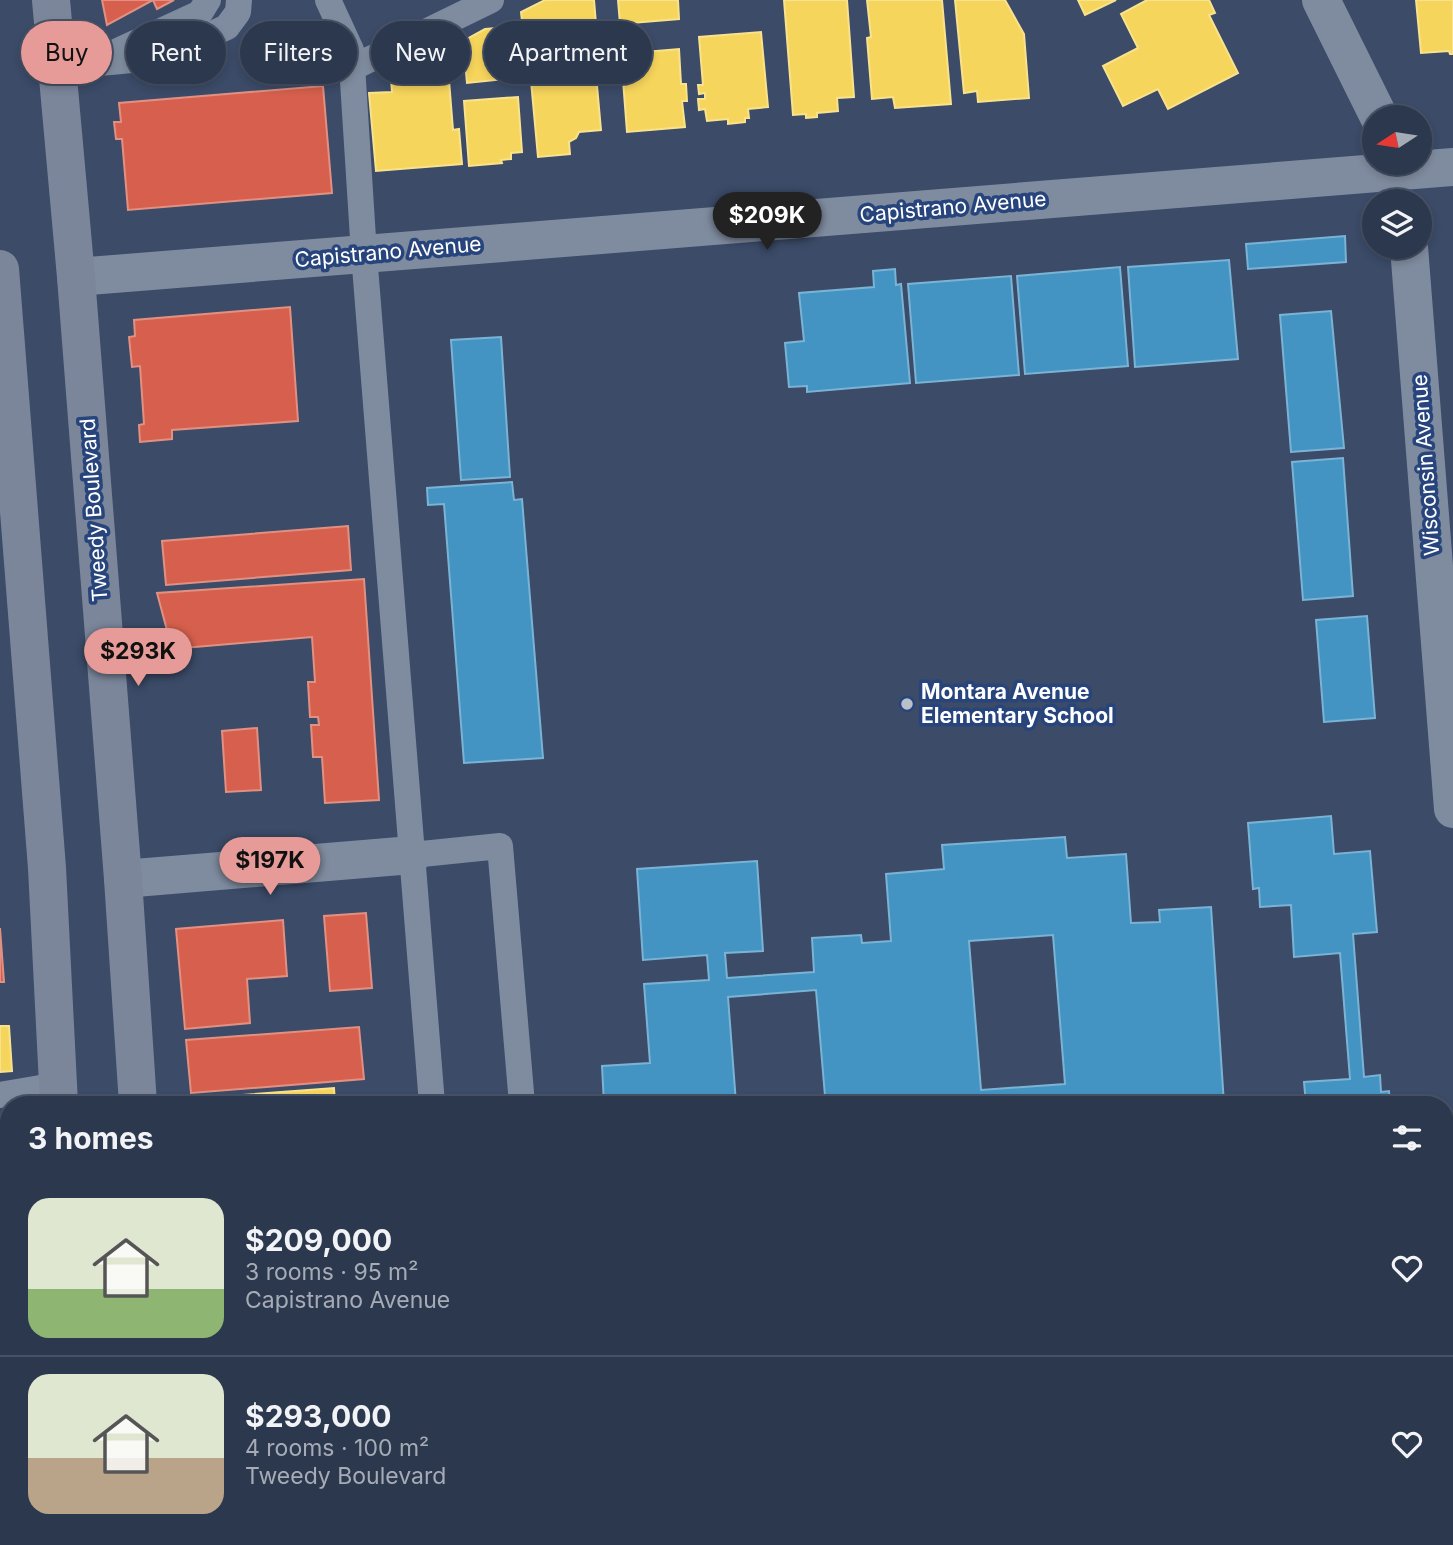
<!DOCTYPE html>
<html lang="en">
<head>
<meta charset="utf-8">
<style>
	body { margin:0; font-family:Inter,sans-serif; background:#384358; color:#f1f3f6; height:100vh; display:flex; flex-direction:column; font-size:26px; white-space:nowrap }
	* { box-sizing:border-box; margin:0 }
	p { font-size:23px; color:#a6acb6 }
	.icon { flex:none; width:38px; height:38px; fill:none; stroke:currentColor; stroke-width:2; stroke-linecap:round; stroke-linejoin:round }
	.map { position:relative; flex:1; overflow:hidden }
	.sheet { position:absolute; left:0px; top:1096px; width:1454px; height:450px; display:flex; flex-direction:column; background:#2c384e; border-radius:28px 28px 0 0; box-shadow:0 4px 10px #0003,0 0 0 2px #485266 }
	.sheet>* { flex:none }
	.banner { position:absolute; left:21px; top:21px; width:700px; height:63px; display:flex; gap:14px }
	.needle { width:46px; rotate:258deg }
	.tools { position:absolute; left:1362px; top:105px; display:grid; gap:14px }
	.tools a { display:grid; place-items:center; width:70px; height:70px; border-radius:50%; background:#2c384e; box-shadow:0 4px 10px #0003,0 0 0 2px #485266; font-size:35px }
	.price { position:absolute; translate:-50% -60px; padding:0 16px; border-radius:24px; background:#e69b98; color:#111; font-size:23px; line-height:46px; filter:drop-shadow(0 2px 4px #0008) }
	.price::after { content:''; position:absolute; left:50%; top:42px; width:21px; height:16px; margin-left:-10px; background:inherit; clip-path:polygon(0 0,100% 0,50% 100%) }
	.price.selected { background:#222; color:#fff }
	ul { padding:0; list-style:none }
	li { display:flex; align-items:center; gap:21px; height:175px; padding:0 28px }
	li+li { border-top:2px solid #485266 }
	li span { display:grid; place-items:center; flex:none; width:196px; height:140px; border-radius:21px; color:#555 }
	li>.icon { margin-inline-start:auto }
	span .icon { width:84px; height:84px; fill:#fffc; stroke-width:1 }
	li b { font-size:30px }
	h2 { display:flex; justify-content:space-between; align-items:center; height:84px; padding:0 28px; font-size:30px }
	.tag { padding:0 24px; border-radius:32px; background:#2c384e; box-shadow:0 4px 10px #0003,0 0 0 2px #485266; font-size:24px; line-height:63px }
	.tag.selected { background:#e69b98; color:#111 }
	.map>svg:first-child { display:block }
	.homes { fill:#f6d55c; stroke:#f9e28d; stroke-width:2 }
	.shops { fill:#d6604d; stroke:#e29082; stroke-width:2 }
	.schools { fill:#4393c3; stroke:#7bb3d5; stroke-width:2; fill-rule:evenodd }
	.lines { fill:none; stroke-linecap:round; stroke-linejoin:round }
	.lane { stroke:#7f8c9f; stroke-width:26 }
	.street { stroke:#7f8c9f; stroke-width:38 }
	.secondary { stroke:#7b869b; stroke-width:38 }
	.poi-dot { fill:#bac0ca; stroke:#27457c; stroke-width:2.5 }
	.labels { text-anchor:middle; stroke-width:7; stroke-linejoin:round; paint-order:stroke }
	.street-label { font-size:21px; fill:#fff; stroke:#27457c }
	.poi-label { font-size:21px; font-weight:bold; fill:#fff; stroke:#27457c; text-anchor:start }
</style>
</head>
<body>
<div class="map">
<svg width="1453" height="1545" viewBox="0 0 1453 1545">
	<rect width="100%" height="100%" fill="#3b4b68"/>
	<g class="homes">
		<path d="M 545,0 L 594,0 L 597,36 L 529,41 L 528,21 L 522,21 L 521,12 Z"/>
		<path d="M 618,0 L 678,0 L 679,19 L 620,24 Z"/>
		<path d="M 784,0 L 847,0 L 854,97 L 837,98 L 838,111 L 817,113 L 817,117 L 806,118 L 806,114 L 793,115 Z"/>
		<path d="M 867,0 L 942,0 L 951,104 L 895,108 L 893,97 L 872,99 L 867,38 L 871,37 Z"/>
		<path d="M 955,0 L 1005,0 L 1024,34 L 1029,98 L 978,102 L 977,91 L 964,93 Z"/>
		<path d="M 1078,0 L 1116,0 L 1085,15 Z"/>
		<path d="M 1147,0 L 1209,0 L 1215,13 L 1209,15 L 1238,73 L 1168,109 L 1158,89 L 1123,106 L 1103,66 L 1138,48 L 1121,14 Z"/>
		<path d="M 1416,0 L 1453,0 L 1453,54 L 1450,54 L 1449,51 L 1421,53 Z"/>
		<path d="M 508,27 L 514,78 L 467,83 L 463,41 L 485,29 Z"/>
		<path d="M 761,32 L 768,107 L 748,109 L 749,118 L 745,118 L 745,122 L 728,124 L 728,119 L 707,121 L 705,109 L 699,110 L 698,99 L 705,99 L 705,93 L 699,94 L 698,85 L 703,85 L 699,37 Z"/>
		<path d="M 679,49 L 681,84 L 686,84 L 687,101 L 682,101 L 685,127 L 627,132 L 621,54 Z"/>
		<path d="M 594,52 L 601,130 L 579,132 L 576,138 L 569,142 L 570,154 L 538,157 L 531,81 L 564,78 L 561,55 Z"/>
		<path d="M 424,76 L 424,82 L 449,80 L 453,130 L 459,129 L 462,164 L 376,171 L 369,93 L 392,92 L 391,79 Z"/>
		<path d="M 518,97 L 522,152 L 511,153 L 511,159 L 501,160 L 502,163 L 469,166 L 464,101 Z"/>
		<path d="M 0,1026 L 9,1026 L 12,1071 L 0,1072 Z"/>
		<path d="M 334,1088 L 335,1104 L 189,1104 L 189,1099 Z"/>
		<path d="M 9,1175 L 9,1225 L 0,1226 L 0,1176 Z"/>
		<path d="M 9,1238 L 9,1333 L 0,1334 L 0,1239 Z"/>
		<path d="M 9,1350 L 9,1412 L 8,1403 L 0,1404 L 0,1351 Z"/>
		<path d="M 9,1456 L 9,1507 L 0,1507 L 0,1457 Z"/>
		<path d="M 43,1536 L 44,1545 L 0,1545 L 0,1537 Z"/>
		<path d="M 361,1536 L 422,1536 L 423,1545 L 361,1545 Z"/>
		<path d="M 881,1536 L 914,1536 L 915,1545 L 882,1545 Z"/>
		<path d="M 943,1536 L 1001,1536 L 1002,1545 L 944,1545 Z"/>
		<path d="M 1029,1536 L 1085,1536 L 1086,1545 L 1030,1545 Z"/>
		<path d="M 1111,1536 L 1173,1536 L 1174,1545 L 1112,1545 Z"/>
		<path d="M 1184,1536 L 1251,1536 L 1251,1543 L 1185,1545 Z"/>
		<rect x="1275" y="1536" width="59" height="9"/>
		<path d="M 1433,1536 L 1433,1545 L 1360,1545 L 1360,1537 Z"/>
		<path d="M 823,1537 L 824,1545 L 784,1545 L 784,1541 Z"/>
	</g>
	<g class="shops">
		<path d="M 102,0 L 174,0 L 157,9 L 153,0 L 107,25 Z"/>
		<path d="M 323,86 L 332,193 L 128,210 L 122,139 L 116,139 L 114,122 L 121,122 L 119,103 Z"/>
		<path d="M 290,307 L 298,421 L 172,430 L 172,439 L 140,442 L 139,425 L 144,424 L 140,366 L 132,367 L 129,337 L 135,336 L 134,320 Z"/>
		<path d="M 348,526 L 351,570 L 166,585 L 162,541 Z"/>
		<path d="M 364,579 L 379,800 L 325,803 L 322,757 L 313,757 L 311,725 L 319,725 L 318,717 L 310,717 L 308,682 L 315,682 L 312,637 L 172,649 L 157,593 Z"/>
		<path d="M 257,728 L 261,790 L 226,792 L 222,731 Z"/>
		<path d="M 366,913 L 372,988 L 330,991 L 324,916 Z"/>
		<path d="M 283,920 L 287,976 L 247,979 L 250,1023 L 185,1029 L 176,929 Z"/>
		<path d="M 0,928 L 4,982 L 0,982 Z"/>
		<path d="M 359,1027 L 364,1079 L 191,1093 L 186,1040 Z"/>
	</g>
	<g class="schools">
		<path d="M 1345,236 L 1346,262 L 1248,269 L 1246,244 Z"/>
		<path d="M 1229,260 L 1238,359 L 1135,367 L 1128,267 Z"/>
		<path d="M 1120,267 L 1128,366 L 1025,374 L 1017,276 Z"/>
		<path d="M 895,269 L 896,285 L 901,284 L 910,383 L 807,392 L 807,386 L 789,387 L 785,343 L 804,341 L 799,293 L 874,287 L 873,271 Z"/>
		<path d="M 1011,276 L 1019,375 L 916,383 L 908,284 Z"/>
		<path d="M 1331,311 L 1344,448 L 1291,452 L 1280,315 Z"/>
		<path d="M 501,337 L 510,477 L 461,480 L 451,340 Z"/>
		<path d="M 1343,458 L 1353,596 L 1303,600 L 1292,462 Z"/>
		<path d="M 512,482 L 514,500 L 522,499 L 543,758 L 464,763 L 444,504 L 428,505 L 427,488 Z"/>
		<path d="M 1367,616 L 1375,718 L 1324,722 L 1316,620 Z"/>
		<path d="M 1331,816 L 1334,854 L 1370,851 L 1377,932 L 1353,934 L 1364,1077 L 1380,1075 L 1381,1092 L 1389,1091 L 1390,1104 L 1306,1104 L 1304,1082 L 1350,1079 L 1340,953 L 1294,957 L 1291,905 L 1260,907 L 1259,888 L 1253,889 L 1248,823 Z"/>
		<path d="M 1065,837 L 1067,858 L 1126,854 L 1131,923 L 1160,922 L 1159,910 L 1211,907 L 1224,1104 L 1175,1104 L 1174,1102 L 1155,1104 L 604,1104 L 602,1066 L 650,1063 L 644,984 L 709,980 L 707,955 L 643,960 L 637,869 L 757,861 L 763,951 L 725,953 L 727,978 L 814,972 L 812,938 L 861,935 L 862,943 L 891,941 L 886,874 L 944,869 L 942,845 ZM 1053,935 L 1065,1084 L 981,1090 L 969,941 ZM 816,990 L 825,1096 L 736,1103 L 728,997 Z"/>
	</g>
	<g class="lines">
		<g class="lane">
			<path d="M 328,0 L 351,50 L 364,254 L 432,1104"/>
			<path d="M 111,54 L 200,13 L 208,0"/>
			<path d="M 58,67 L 163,57 L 227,27 L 238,12 L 239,0"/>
			<path d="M 352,68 L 491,0"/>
			<path d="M 412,855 L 500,846 L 522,1104"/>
			<path d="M 0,1095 L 58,1085"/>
			<path d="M 467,1536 L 468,1545"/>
		</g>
		<g class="street">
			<path d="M 1321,0 L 1379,117"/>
			<path d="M 1409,247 L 1453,809"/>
			<path d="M 76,277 L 1453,167"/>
			<path d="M 123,879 L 412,855"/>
			<path d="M 1446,1386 L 1453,1385"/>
		</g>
		<g class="secondary">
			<path d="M 51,0 L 76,277 L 123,879 L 138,1104"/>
			<path d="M 0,269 L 47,868 L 59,1104"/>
			<path d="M 97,1536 L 97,1545"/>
			<path d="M 178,1536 L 178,1545"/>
		</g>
	</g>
	<circle class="poi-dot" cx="907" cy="704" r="7"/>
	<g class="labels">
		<g class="street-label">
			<text transform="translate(953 207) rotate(-5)" y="7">Capistrano Avenue</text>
			<text transform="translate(388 252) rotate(-5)" y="7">Capistrano Avenue</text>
			<text transform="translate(1426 465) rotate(-94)" y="7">Wisconsin Avenue</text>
			<text transform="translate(94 510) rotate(-94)" y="7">Tweedy Boulevard</text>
		</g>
		<g class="poi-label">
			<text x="921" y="699">Montara Avenue<tspan x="921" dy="24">Elementary School</tspan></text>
		</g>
	</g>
</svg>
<div class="tools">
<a><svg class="needle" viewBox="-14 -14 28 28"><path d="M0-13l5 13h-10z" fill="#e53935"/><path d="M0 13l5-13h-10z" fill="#a6acb6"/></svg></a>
<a><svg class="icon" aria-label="layers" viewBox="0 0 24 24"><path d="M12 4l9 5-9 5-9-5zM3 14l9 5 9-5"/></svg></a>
</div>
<b class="price selected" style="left:767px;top:252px">$209K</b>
<b class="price" style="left:138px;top:688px">$293K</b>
<b class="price" style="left:270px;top:897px">$197K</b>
<div class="banner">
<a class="tag selected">Buy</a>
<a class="tag">Rent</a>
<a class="tag">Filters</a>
<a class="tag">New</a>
<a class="tag">Apartment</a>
</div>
<section class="sheet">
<h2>3 homes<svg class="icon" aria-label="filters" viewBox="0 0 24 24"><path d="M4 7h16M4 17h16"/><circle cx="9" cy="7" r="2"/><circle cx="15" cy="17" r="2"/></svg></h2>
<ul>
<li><span style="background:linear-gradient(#dfe7d0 65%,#8fb573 0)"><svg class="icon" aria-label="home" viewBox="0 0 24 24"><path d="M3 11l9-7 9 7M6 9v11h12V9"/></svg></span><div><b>$209,000</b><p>3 rooms · 95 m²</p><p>Capistrano Avenue</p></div><svg class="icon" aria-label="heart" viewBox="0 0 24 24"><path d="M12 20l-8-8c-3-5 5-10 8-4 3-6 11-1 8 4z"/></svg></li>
<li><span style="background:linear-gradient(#dfe7d0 60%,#b9a48a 0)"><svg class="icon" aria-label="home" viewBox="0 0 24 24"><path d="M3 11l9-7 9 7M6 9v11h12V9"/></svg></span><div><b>$293,000</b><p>4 rooms · 100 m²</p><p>Tweedy Boulevard</p></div><svg class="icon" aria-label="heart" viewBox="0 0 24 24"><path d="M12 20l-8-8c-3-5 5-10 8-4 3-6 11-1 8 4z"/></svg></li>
</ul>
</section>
</div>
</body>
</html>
